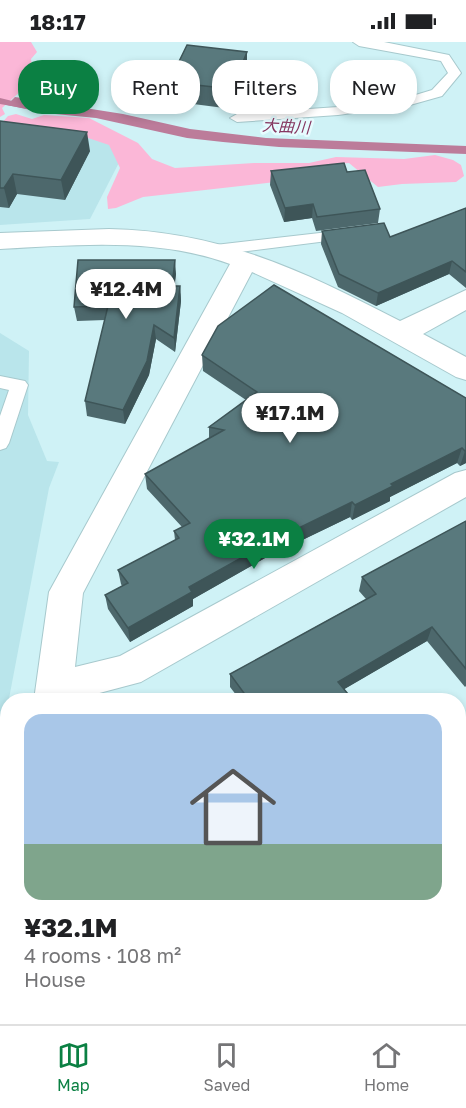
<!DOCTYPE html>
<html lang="en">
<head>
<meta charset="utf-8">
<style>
	body { margin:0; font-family:"Golos Text","Noto Sans JP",sans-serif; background:#f6f6f6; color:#202124; height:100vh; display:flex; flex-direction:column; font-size:22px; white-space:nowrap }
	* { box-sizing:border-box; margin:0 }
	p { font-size:20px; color:#757577 }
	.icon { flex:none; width:33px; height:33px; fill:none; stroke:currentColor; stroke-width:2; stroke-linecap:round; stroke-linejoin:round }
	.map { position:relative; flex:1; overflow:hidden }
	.sheet { position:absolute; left:0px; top:651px; width:466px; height:332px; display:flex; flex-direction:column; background:#fff; border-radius:24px 24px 0 0; box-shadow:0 3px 9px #0003 }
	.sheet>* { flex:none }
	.top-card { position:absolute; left:18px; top:18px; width:430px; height:54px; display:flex; gap:12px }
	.price { position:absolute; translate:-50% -51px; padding:0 14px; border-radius:21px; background:#fff; color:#222; font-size:20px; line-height:39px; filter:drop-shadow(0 2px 3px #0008) }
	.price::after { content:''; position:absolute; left:50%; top:36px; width:18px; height:14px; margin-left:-9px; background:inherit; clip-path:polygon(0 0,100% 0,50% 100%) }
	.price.on { background:#0b8043; color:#fff }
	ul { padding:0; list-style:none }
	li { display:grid; align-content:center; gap:12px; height:318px; padding:0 24px }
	li span { display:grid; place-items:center; height:186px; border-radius:18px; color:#555 }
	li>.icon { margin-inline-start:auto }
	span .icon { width:108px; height:108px; fill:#fffc; stroke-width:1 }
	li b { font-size:26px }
	.pill { padding:0 21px; border-radius:24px; background:#fff; box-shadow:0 3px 9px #0003; font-size:21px; line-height:54px }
	.pill.on { background:#0b8043; color:#fff }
	.status { display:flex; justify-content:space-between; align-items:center; height:42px; padding:0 30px; background:#fff; direction:ltr }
	.status svg { height:16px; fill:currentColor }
	.menu { display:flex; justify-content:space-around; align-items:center; height:84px; border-top:2px solid #e0e0e0; background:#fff; font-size:16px; color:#757577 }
	.menu a { display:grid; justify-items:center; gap:3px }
	.menu .on { color:#0b8043 }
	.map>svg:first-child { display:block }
	.built { fill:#b9e5eb }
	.green { fill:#fbb7d7 }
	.water { fill:#bc7c9a }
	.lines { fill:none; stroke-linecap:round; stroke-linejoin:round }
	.stream { fill:#bc7c9a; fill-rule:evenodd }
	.lane-casing { stroke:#a7c9cd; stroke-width:2 }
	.street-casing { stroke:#a7c9cd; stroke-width:2 }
	.lane { fill:#fff; fill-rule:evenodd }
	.street { fill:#fff; fill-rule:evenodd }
	.wall { fill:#4d686c }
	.shaded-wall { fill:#3e5558 }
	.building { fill:#59797d; stroke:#3e5558; stroke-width:1.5 }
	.labels { text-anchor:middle; stroke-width:5; stroke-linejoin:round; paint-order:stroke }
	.far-water-label { font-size:16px; font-style:italic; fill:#863761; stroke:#e7fcff }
</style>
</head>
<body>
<div class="status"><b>18:17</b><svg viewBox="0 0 49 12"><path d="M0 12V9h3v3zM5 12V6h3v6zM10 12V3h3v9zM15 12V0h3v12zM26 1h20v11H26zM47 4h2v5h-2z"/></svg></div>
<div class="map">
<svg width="466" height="982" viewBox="0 0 466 982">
	<rect width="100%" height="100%" fill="#cff2f6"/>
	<g class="built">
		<path d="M 0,79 L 92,90 L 125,109 L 90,177 L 0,183 Z"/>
		<path d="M 0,291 L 29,309 L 28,373 L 47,419 L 59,420 L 49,446 L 0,704 Z"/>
	</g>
	<g class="green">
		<path d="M 0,0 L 31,0 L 37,10 L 31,17 L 34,37 L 2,66 L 5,72 L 0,75 Z"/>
		<path d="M 16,72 L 32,77 L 44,73 L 89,76 L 138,101 L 152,117 L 175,126 L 254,121 L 309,121 L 336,115 L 404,117 L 435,113 L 453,118 L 461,123 L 464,134 L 456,140 L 402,142 L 378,145 L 349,121 L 336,122 L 284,139 L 143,155 L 116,166 L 108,167 L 107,155 L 120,126 L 109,103 L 85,95 L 0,83 L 8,74 Z"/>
	</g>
	<path class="water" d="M 15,55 L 123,72 L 190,87 L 266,96 L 466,104 L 466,112 L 279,105 L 223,100 L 187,96 L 96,76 L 45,71 L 7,63 Z"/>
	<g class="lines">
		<path class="stream" d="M 0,56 L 33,64 L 28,67 L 0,62 Z"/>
		<g class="lane-casing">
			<g id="lane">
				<path d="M 353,0 L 384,0 L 449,13 L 461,31 L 442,54 L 410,63 L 338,73 L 237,80 L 230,76 L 237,72 L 338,65 L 409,55 L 432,48 L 448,31 L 441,19 L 359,4 Z"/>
				<path d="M 346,188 L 351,190 L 353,193 L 351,196 L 215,213 L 207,208 L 215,203 Z"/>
				<path d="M 0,334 L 25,339 L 28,343 L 9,401 L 6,406 L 0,408 L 0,374 L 9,348 L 0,346 Z"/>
			</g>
		</g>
		<g class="street-casing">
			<g id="street">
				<path d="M 109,187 C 220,189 304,229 400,279 L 466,248 L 466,268 L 423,292 L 466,315 L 466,338 L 456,335 L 342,271 L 252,230 L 83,551 L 75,625 L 120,614 L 455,431 L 466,428 L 466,455 L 141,640 L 73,658 L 34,658 L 49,550 L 230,222 C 156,195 77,203 0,207 L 0,191 Z"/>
				<path d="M 466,732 L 466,773 L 459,775 L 459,735 Z"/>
				<path d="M 286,975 L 336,975 L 339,982 L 289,982 Z"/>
			</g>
		</g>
		<use href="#lane" class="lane"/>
		<use href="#street" class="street"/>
	</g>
	<g class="wall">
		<path d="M 247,10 L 247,29 L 232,67 L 170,59 L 169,40 Z"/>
		<path d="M 0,79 L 90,109 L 65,158 L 17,152 L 9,166 L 0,165 Z"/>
		<path d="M 271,129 L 347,130 L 380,167 L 378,181 L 316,189 L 312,176 L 284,180 L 270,143 Z"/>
		<path d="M 466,166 L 466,246 L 449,232 L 376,264 L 338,245 L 321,202 L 322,189 L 390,195 Z"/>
		<path d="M 176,232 L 174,244 L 180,244 L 181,259 L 175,310 L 156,297 L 149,333 L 125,382 L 87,374 L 85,359 L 105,278 L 77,279 L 74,265 Z"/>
		<path d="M 202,313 L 466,356 L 466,421 L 460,424 L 457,421 L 390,455 L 390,459 L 352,478 L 350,475 L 265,516 L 193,557 L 193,564 L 130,600 L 108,567 L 105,553 L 122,544 L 121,542 L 118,528 L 175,498 L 174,489 L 182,485 L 147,447 L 145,432 L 209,397 L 209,385 L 246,358 L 203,329 Z"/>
		<path d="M 466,479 L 466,644 L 465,645 L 427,599 L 344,647 L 353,658 L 240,658 L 230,645 L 230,632 L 366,557 L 359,549 L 362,535 Z"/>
		<path d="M 0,809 L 8,811 L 8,903 L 0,901 Z"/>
		<path d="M 434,975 L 455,975 L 447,982 L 439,982 Z"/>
	</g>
	<g class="shaded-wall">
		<path d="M 247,10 L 247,29 L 232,67 L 232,47 Z"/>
		<path d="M 87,90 L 90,109 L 65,158 L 61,138 Z"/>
		<path d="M 13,132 L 17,152 L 9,166 L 4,146 Z"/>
		<path d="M 313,162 L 312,176 L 284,180 L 285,166 Z"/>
		<path d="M 175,218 L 176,232 L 173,258 L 172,244 Z"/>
		<path d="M 452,219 L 449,232 L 376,264 L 378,251 Z"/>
		<path d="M 180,244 L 181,259 L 175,310 L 174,296 Z"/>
		<path d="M 154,283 L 156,297 L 149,333 L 125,382 L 123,368 Z"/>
		<path d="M 462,406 L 457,421 L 390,455 L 390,459 L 352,478 L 355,463 L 391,442 Z"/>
		<path d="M 466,408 L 466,421 L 460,424 L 465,409 Z"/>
		<path d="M 352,460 L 350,475 L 265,516 L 193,557 L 193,564 L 130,600 L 128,586 L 189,545 L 266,502 Z"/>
		<path d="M 432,585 L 427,599 L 336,652 L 338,640 Z"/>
	</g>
	<g class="building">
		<path d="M 187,3 L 247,10 L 232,47 L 169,40 Z"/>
		<path d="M 0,79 L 87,90 L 61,138 L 13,132 L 4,146 L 0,146 Z"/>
		<path d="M 344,121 L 347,130 L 365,128 L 380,167 L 317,175 L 313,162 L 285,166 L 271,129 Z"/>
		<path d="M 466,166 L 466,230 L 452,219 L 378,251 L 339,232 L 322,189 L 384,181 L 390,195 Z"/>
		<path d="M 78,218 L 175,218 L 172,244 L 180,244 L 174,296 L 154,283 L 147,319 L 123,368 L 85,359 L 108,264 L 74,265 Z"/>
		<path d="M 274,243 L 466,356 L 466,408 L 465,409 L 462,406 L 391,442 L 393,444 L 355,463 L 352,460 L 266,502 L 189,545 L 192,550 L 128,586 L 105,553 L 128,541 L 118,528 L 179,496 L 174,489 L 190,481 L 145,432 L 224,388 L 209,385 L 257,350 L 202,313 L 218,284 Z"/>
		<path d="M 466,479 L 466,627 L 432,585 L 338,640 L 353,658 L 249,658 L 230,632 L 376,552 L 362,535 Z"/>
		<path d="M 0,809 L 8,811 L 8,898 L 0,896 Z"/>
		<path d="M 459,880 L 466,889 L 466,965 L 459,971 Z"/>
		<path d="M 444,975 L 455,975 L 448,981 Z"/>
	</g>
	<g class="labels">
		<g class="far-water-label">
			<text transform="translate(286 84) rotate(3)" y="6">大曲川</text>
		</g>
	</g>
</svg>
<b class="price" style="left:126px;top:278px">¥12.4M</b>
<b class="price" style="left:290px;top:402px">¥17.1M</b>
<b class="price on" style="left:254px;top:528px">¥32.1M</b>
<div class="top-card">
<a class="pill on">Buy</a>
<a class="pill">Rent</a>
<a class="pill">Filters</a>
<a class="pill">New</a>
</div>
<section class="sheet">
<ul>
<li><span style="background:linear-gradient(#a9c7e8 70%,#7fa58c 0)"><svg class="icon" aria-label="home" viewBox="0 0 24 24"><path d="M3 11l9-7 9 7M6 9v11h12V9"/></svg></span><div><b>¥32.1M</b><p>4 rooms · 108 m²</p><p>House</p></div></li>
</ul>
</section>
</div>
<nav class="menu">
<a class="on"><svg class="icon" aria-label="map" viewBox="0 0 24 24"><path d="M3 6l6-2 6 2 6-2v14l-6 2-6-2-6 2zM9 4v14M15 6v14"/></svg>Map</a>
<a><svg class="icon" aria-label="saved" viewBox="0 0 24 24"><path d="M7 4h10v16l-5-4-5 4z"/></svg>Saved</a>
<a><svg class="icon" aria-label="home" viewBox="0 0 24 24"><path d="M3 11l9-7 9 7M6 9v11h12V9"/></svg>Home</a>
</nav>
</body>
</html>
